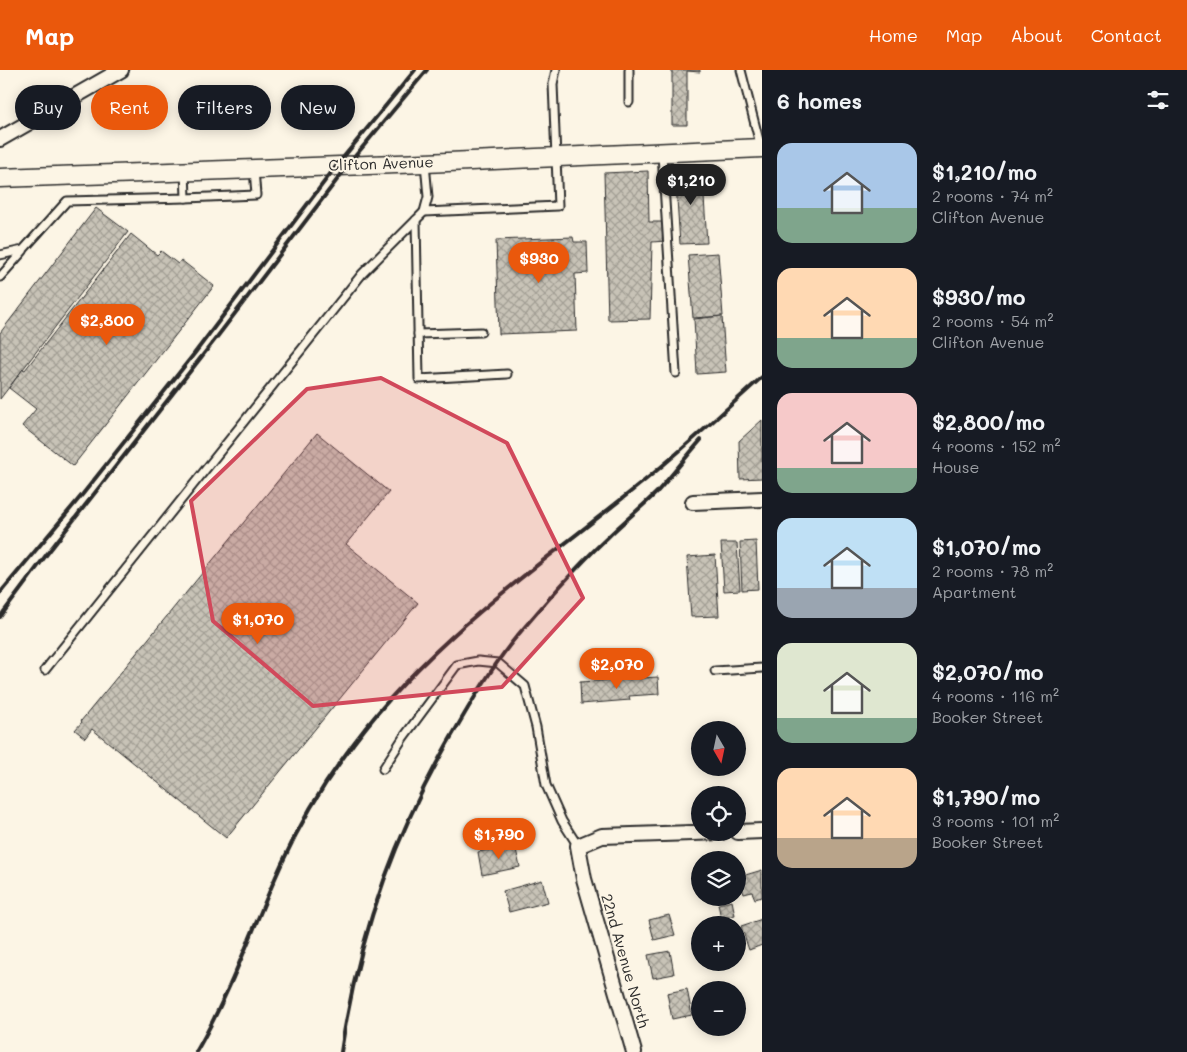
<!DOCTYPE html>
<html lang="en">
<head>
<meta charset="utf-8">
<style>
	body { margin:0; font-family:Mali,sans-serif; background:#20242c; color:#f1f3f6; height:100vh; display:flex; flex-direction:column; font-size:19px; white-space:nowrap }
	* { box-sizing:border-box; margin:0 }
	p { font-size:16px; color:#9ea1a6 }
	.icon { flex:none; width:28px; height:28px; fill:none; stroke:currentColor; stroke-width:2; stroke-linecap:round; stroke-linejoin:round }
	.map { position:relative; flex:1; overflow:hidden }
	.panel { display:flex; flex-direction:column; background:#171b24; width:425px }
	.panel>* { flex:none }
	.hud { position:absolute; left:15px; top:15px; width:475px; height:45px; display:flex; gap:10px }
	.needle { width:32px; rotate:171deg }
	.tools { position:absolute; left:691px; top:651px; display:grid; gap:10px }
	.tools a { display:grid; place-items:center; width:55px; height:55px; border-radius:50%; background:#171b24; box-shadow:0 2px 12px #0003; font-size:25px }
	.price { position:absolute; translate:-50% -42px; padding:0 11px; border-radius:18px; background:#ea580c; color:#fff; font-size:16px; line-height:32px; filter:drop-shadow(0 1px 2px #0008) }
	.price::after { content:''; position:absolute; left:50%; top:30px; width:15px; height:11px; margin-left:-8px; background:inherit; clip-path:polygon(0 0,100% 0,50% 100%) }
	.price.on { background:#222; color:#fff }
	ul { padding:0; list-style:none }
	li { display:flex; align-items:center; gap:15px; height:125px; padding:0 15px }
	li span { display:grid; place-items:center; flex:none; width:140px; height:100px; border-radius:15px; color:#555 }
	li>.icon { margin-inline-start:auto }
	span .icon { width:60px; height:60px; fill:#fffc; stroke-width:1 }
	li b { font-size:21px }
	h2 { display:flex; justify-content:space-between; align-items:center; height:60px; padding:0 15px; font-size:21px }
	.pill { padding:0 18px; border-radius:22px; background:#171b24; box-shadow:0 2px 12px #0003; font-size:18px; line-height:45px }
	.pill.on { background:#ea580c; color:#fff }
	header { display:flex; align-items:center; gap:30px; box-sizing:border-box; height:70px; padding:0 25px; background:#ea580c; color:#fff }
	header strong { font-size:24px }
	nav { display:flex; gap:28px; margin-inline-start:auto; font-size:18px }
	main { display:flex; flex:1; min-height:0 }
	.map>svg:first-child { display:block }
	.building { fill:url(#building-cross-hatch); stroke:#2b2b2b }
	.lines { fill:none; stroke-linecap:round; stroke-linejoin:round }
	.service-casing { stroke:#2b2b2b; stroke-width:11 }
	.minor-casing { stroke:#2b2b2b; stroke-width:18 }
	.tertiary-casing { stroke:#2b2b2b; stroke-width:21 }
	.service { stroke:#fcf5e5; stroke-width:7 }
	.minor { stroke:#fcf5e5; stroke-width:14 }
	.tertiary { stroke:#fcf5e5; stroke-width:18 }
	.rail { stroke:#2b2b2b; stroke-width:4 }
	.marked { fill:#d1495b; fill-opacity:0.2; stroke:#d1495b; stroke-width:4; stroke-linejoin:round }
	.labels { text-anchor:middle; stroke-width:4; stroke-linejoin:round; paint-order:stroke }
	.street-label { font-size:15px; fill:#2b2b2b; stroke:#fcf5e5 }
</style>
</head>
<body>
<header>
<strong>Map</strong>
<nav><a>Home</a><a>Map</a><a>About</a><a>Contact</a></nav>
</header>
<main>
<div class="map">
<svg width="762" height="982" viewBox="0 0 762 982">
	<defs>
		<pattern id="building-cross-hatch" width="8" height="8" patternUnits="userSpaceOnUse" patternTransform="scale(1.25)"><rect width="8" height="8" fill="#c8c3b7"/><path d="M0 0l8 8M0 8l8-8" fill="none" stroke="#a39f95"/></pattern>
	</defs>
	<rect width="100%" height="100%" fill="#fcf5e5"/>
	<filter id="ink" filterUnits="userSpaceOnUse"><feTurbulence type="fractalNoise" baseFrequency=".02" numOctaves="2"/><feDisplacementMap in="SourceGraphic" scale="10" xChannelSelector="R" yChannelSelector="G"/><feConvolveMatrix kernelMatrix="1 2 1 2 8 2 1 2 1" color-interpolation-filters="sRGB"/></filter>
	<g filter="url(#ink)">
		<g class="building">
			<path d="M 671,0 L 700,0 L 700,2 L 687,1 L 687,55 L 672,55 L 672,1 Z"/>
			<path d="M 702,97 L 707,173 L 680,174 L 675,99 Z"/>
			<path d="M 648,101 L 649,152 L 665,152 L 666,171 L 652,172 L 650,249 L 608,250 L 604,103 Z"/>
			<path d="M 96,138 L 128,162 L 0,329 L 0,263 Z"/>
			<path d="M 131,164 L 157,185 L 161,181 L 178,194 L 181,190 L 214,216 L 73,396 L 22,356 L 36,339 L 9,318 L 23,299 L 25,300 Z"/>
			<path d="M 573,167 L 574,172 L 587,172 L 588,203 L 575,204 L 577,261 L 499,264 L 496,170 Z"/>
			<path d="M 718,183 L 723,246 L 693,248 L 688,185 Z"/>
			<path d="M 722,246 L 726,302 L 697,304 L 694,249 Z"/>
			<path d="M 762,350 L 762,408 L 740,409 L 739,371 Z"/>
			<path d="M 317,363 L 389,422 L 346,474 L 418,533 L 226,768 L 92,659 L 85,668 L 75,660 L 82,652 L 81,651 Z"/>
			<path d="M 756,471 L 758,519 L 742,520 L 740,472 Z"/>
			<path d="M 721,473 L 737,473 L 740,520 L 724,521 Z"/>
			<path d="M 715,485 L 719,546 L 691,547 L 687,487 Z"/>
			<path d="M 658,607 L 659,624 L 629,626 L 630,630 L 581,634 L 580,612 Z"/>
			<path d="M 515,775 L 520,797 L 482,805 L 478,782 Z"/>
			<path d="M 762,800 L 762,827 L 755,829 L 752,822 L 744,824 L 739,807 Z"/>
			<path d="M 542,810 L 548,832 L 509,842 L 503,821 Z"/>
			<path d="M 732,831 L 735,845 L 721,848 L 718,834 Z"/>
			<path d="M 669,845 L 675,865 L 654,870 L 649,850 Z"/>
			<path d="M 762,849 L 762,875 L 749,880 L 741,856 Z"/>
			<path d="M 670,881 L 674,904 L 653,908 L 648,885 Z"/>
			<path d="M 687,919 L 692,945 L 672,949 L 667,923 Z"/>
		</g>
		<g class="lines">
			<g class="service-casing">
				<g id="service">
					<path d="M 741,0 L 761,78"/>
					<path d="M 629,32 L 629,0"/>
					<path d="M 662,84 L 676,303"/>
					<path d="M 425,93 L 428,127 L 424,142 L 558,136 L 553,14 L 556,0"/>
					<path d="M 186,128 L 256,125 L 254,99"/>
					<path d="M 416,150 L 419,309 L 507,304"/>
					<path d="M 0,185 L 23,180 L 67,131 L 186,128 L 185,101"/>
					<path d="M 0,207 L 23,181"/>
					<path d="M 418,264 L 481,262"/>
					<path d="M 45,600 L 362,204 L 424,142"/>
					<path d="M 715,601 L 762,598"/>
					<path d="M 383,699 L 403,668 L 457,595 L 478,591 L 498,593 L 525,616 L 536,657 L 546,715 L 562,751 L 578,776"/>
				</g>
			</g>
			<g class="minor-casing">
				<g id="minor">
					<path d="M 0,69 L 121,0"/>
					<path d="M 693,432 L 762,429"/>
					<path d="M 738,762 L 762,761"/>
					<path d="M 634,982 L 584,809 L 578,776 L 602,766 L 722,762"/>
				</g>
			</g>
			<g class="tertiary-casing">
				<path id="tertiary" d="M 0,108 L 425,93 L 762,78"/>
			</g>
			<use href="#service" class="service"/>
			<use href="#minor" class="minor"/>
			<use href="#tertiary" class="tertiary"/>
			<g class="rail">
				<path d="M 0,523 L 82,425 L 194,284 L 337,95 L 415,0"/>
				<path d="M 0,547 L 47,484 L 217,267 L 356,85 L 427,0"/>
				<path d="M 196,982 C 231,922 253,856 282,793 C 299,756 319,721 343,688 C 424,572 536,499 644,411 C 685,378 723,342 762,307"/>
				<path d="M 341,982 C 359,861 398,755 461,650 C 478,621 496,591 517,566 C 546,532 575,498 607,468 C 623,452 641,438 657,422 C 672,405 686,387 701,370"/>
			</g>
		</g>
	</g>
	<path class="marked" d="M 381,308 L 507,373 L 583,528 L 502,617 L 313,636 L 213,551 L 191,431 L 307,319 Z"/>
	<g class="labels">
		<g class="street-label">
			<text transform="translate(381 94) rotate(-2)" y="5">Clifton Avenue</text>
			<text transform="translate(625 891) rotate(74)" y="5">22nd Avenue North</text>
		</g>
	</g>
</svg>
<div class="tools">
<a><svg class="needle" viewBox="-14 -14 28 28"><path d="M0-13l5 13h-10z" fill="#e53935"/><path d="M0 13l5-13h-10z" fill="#9ea1a6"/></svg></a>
<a><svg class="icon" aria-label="locate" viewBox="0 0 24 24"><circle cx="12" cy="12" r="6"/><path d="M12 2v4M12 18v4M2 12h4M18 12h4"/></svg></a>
<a><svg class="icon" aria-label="layers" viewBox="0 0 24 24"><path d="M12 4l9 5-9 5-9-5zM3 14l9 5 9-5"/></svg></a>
<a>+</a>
<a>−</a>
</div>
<b class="price on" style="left:691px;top:136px">$1,210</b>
<b class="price" style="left:539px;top:214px">$930</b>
<b class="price" style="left:107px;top:276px">$2,800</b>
<b class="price" style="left:258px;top:575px">$1,070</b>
<b class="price" style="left:617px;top:620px">$2,070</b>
<b class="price" style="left:499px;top:790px">$1,790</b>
<div class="hud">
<a class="pill">Buy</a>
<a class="pill on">Rent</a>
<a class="pill">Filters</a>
<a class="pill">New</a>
</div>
</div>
<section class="panel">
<h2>6 homes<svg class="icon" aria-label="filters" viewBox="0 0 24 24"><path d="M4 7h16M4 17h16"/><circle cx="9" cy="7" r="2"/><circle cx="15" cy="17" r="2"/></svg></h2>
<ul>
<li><span style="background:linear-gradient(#a9c7e8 65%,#7fa58c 0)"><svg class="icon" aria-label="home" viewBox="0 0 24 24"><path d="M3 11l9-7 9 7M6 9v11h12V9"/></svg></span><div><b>$1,210/mo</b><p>2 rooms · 74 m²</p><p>Clifton Avenue</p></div></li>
<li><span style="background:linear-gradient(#ffd9b3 70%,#7fa58c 0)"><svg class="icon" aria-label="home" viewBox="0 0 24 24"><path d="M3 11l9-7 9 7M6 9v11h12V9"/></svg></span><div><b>$930/mo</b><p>2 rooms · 54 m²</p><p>Clifton Avenue</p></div></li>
<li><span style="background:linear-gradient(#f6c9c9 75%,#7fa58c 0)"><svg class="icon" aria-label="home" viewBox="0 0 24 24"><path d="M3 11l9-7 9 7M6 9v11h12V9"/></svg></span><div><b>$2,800/mo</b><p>4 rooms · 152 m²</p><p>House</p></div></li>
<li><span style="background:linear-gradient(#bfe0f5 70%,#9aa5b1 0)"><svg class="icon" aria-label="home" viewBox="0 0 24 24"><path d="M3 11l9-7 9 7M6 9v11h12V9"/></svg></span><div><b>$1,070/mo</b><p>2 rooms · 78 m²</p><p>Apartment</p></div></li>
<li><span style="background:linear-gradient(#dfe7d0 75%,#7fa58c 0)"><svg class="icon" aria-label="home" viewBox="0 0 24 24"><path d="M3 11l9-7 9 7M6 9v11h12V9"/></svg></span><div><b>$2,070/mo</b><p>4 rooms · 116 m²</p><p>Booker Street</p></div></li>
<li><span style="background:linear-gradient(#ffd9b3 70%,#b9a48a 0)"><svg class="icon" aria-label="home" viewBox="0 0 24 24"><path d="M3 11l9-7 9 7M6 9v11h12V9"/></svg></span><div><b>$1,790/mo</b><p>3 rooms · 101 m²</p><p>Booker Street</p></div></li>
</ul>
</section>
</main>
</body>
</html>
